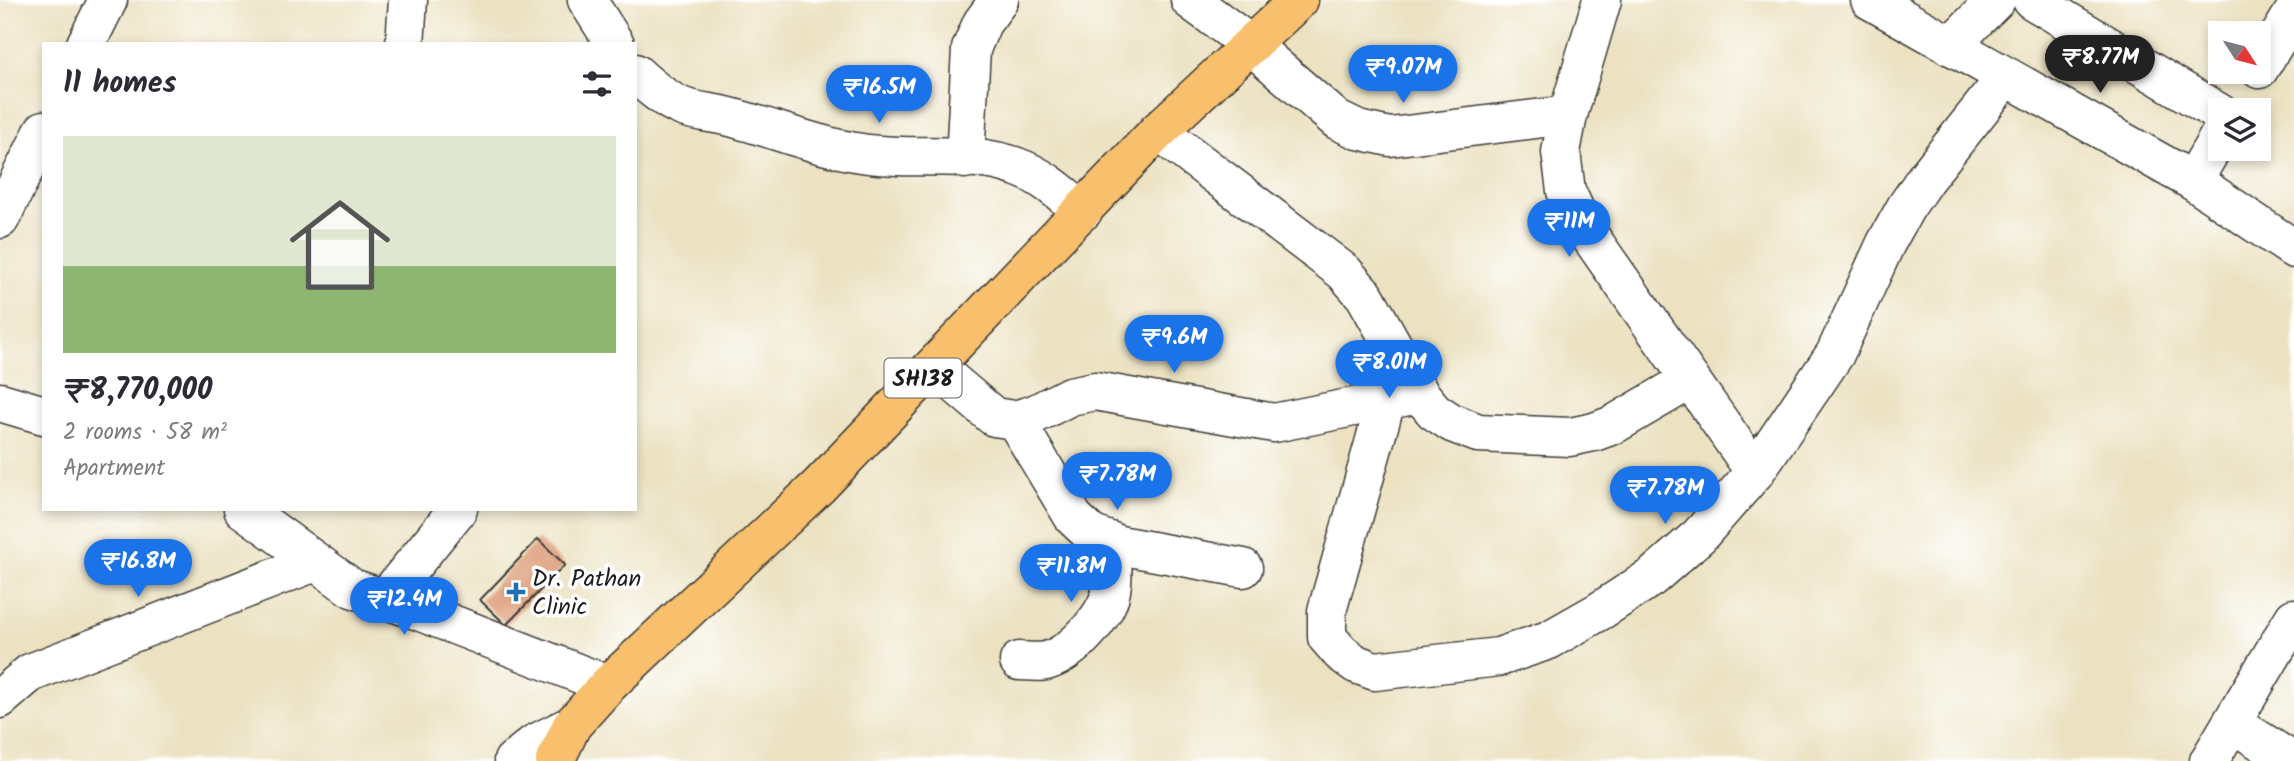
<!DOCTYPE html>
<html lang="en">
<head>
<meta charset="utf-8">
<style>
	body { margin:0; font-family:Kalam,sans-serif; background:#f2f2f3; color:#2b2b33; height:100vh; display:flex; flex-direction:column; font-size:26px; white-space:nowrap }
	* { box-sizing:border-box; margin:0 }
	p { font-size:23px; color:#7c7c81 }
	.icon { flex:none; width:38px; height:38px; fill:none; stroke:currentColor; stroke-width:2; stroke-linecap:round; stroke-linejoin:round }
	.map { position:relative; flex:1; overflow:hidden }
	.drawer { position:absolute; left:42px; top:42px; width:595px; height:469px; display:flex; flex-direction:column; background:#fff; border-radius:0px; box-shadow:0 4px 10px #0003 }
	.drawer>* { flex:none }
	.needle { width:46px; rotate:126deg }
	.buttons { position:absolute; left:2208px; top:21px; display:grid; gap:14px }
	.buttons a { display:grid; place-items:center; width:63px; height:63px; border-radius:0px; background:#fff; box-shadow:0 4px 10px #0003; font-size:35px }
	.price { position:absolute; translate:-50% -60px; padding:0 16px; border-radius:24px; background:#1a73e8; color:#fff; font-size:23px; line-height:46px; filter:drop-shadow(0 2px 4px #0008) }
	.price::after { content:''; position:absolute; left:50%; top:42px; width:21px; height:16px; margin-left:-10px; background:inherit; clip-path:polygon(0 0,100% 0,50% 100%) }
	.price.current { background:#222; color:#fff }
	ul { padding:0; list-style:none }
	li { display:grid; align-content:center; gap:14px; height:371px; padding:0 21px }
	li+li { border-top:2px solid #e1e1e2 }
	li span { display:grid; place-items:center; height:217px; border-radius:0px; color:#555 }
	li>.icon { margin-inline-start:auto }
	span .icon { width:126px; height:126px; fill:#fffc; stroke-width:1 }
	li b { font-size:30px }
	h2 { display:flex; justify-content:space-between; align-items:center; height:84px; padding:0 21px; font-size:30px }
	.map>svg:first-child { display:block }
	.building { fill:#da956e }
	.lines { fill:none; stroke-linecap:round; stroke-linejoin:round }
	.minor-casing { stroke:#3b3a35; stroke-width:41 }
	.major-casing { stroke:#3b3a35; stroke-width:41 }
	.minor { stroke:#fff; stroke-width:38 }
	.major { stroke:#f8bf6c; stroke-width:38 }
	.poi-dot { fill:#1f6fb2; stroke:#fff; stroke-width:2.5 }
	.labels { text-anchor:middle; stroke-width:7; stroke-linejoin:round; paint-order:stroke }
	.shield { fill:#fff; stroke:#606060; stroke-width:2 }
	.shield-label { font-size:23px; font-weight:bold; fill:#1c1c1c }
	.poi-label { font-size:24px; fill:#1c1c1c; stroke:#fff; text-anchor:start }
</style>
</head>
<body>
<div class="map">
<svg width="2294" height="761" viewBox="0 0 2294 761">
	<rect width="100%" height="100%" fill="#fff"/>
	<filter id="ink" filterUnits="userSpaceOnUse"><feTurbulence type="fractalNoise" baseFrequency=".0143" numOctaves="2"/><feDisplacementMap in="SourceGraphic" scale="14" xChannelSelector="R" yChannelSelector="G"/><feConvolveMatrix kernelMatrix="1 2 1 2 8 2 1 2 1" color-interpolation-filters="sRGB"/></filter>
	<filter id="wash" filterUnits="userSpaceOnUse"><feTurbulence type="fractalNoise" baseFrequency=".00686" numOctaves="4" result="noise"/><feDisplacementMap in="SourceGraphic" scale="28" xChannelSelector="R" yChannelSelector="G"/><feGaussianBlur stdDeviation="1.57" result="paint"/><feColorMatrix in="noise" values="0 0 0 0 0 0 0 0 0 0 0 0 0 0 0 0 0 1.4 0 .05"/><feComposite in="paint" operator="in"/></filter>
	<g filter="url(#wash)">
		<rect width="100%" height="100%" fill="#ece2c2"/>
		<g id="blocks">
			<path class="building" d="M 538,539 L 565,565 L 506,625 L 480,600 Z"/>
		</g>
	</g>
	<g filter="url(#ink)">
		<use href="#blocks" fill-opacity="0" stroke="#3b3a35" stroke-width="2"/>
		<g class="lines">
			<g class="minor-casing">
				<g id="minor">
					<path d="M 587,0 L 615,44"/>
					<path d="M 1190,0 L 1251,45 L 1337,120 L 1358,130 L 1390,137 L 1568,115"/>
					<path d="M 1602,0 L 1568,115 L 1561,152 L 1566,191 L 1582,225 L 1755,472"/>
					<path d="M 1870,0 L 2193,181 L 2294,249"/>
					<path d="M 2032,0 L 2221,114"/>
					<path d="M 86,44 L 108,0"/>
					<path d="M 405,44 L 408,0"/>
					<path d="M 1950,46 L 1996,0"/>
					<path d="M 2259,69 L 2294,12"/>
					<path d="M 635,73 C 649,86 665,100 683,107 C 697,112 715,113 730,117 C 780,130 827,151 879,155 C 924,159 974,151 1017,167 C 1043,176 1062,194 1083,211"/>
					<path d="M 1158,131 L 1344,272 L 1365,296 L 1420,394 L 1434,411 L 1452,423 L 1478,433 L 1570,437 L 1594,432 L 1613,425 L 1690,380"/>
					<path d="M 965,159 L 971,49 L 982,23 L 999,0"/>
					<path d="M 2193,181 L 2221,133"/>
					<path d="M 0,219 L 44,130"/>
					<path d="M 934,366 L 994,417 L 1015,420 L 1035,414 L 1070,396 L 1095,391 L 1274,423 L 1408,396"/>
					<path d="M 1386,401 L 1327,611 L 1327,637 L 1341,653 L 1356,664 L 1375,671 L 1499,657 L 1549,640 L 1600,611 L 1652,577 L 1699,536 L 1755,472 L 1835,354 L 1886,243 L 1906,207 L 1925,179 L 2006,77"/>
					<path d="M 0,402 L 44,415"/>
					<path d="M 1015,420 L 1074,518 L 1091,534 L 1119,545 L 1243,568"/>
					<path d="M 243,509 L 352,588 L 416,610 L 608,685"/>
					<path d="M 385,599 L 458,509"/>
					<path d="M 1019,661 C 1027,661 1038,663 1046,661 C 1072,654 1106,617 1111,591 C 1114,575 1112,558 1110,541"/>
					<path d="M 0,699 L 30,673 L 315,562"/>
					<path d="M 2232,723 L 2292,761"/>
					<path d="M 513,761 L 534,744 L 572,725"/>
					<path d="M 2209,761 L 2294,618"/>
				</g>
			</g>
			<g class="major-casing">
				<path id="major" d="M 555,761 L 572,725 L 608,685 L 819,486 L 1158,131 L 1299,0"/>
			</g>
			<use href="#minor" class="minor"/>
			<use href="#major" class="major"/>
		</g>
	</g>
	<path class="poi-dot" d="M512.5 581.5h7v7h7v7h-7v7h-7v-7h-7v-7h7z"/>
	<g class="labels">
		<rect class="shield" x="884.5" y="358.5" width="77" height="39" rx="5"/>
		<g class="shield-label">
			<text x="923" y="386">SH138</text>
		</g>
		<g class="poi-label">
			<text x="532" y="586">Dr. Pathan<tspan x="532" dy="28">Clinic</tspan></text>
		</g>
	</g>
</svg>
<div class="buttons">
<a><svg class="needle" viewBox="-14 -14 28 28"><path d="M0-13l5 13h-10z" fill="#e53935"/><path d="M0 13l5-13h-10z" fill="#7c7c81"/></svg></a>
<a><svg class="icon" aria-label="layers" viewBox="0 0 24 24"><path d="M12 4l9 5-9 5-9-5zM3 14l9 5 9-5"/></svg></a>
</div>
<b class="price current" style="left:2100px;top:95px">₹8.77M</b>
<b class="price" style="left:1403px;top:105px">₹9.07M</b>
<b class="price" style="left:879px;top:125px">₹16.5M</b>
<b class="price" style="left:1569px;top:259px">₹11M</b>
<b class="price" style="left:1174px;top:375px">₹9.6M</b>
<b class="price" style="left:1389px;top:400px">₹8.01M</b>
<b class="price" style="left:1117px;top:512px">₹7.78M</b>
<b class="price" style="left:1665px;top:526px">₹7.78M</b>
<b class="price" style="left:138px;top:599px">₹16.8M</b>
<b class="price" style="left:1071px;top:604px">₹11.8M</b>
<b class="price" style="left:404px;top:637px">₹12.4M</b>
<section class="drawer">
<h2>11 homes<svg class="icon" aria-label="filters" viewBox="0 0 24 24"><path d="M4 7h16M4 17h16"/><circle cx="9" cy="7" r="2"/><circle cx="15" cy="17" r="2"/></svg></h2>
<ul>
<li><span style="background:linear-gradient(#dfe7d0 60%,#8fb573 0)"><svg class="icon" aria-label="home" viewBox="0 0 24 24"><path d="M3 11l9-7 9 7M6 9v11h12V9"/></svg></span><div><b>₹8,770,000</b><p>2 rooms · 58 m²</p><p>Apartment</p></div></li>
</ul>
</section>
</div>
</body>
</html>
